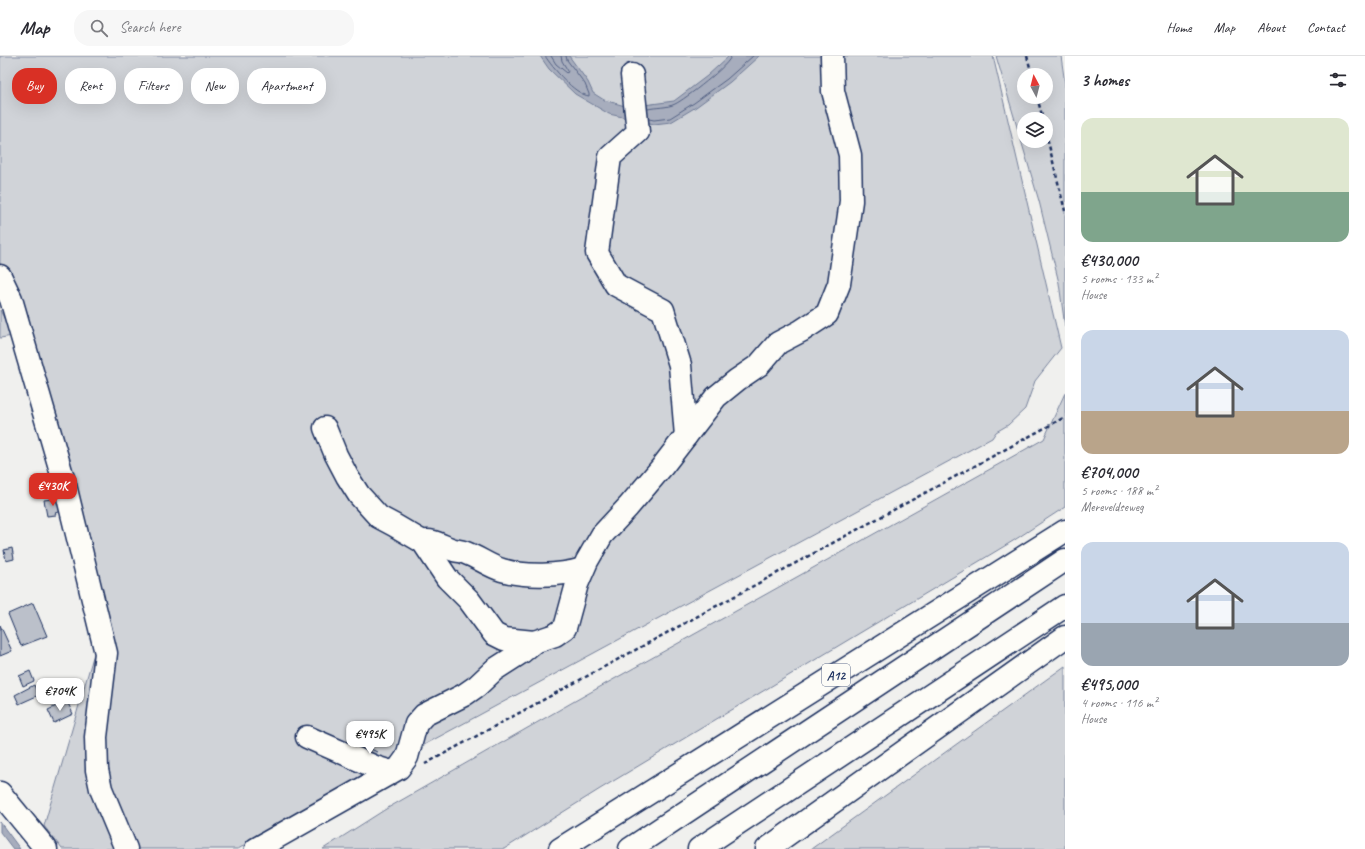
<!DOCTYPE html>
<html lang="en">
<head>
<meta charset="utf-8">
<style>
	body { margin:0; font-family:Caveat,sans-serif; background:#f7f7f7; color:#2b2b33; height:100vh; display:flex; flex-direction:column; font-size:15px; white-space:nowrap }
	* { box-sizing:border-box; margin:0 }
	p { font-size:13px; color:#7c7c81 }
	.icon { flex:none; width:22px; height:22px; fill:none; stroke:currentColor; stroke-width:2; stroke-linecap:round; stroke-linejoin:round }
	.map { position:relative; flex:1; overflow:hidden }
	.side { display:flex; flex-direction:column; background:#fff; width:300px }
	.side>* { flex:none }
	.top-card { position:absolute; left:12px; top:12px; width:380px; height:36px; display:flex; gap:8px }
	.needle { width:26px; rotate:353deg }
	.tools { position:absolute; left:1017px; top:12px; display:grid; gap:8px }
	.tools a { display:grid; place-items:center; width:36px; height:36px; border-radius:50%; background:#fff; box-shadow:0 4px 16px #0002; font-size:20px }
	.price { position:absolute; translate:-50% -34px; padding:0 9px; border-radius:8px; background:#fff; color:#222; font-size:13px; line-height:26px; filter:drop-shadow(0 1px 2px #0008) }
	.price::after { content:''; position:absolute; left:50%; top:24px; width:12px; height:9px; margin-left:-6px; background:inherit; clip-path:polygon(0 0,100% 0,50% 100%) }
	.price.current { background:#d93025; color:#fff }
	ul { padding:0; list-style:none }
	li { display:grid; align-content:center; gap:8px; height:212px; padding:0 16px }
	li span { display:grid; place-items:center; height:124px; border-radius:12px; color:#555 }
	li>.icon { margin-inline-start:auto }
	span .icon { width:72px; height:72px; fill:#fffc; stroke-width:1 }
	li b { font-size:17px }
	h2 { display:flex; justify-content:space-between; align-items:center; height:48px; padding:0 16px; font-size:17px }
	.chip { padding:0 14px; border-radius:16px; background:#fff; box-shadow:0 4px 16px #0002; font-size:14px; line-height:36px }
	.chip.current { background:#d93025; color:#fff }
	header { display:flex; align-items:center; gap:24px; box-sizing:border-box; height:56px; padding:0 20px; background:#fff; border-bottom:1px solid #e1e1e2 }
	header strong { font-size:19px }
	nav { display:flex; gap:22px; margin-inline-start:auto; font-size:14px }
	.search { width:280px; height:36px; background:#f7f7f7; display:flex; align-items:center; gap:10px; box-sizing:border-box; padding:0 14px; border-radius:16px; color:#7c7c81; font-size:15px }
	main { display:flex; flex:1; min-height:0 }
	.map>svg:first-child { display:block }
	.green { fill:#d0d3d8; stroke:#76819b; fill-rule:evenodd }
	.water { fill:#a7adbd; stroke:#6f7b97 }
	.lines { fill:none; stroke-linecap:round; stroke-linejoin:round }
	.shore { stroke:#536184; stroke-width:1 }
	.building { fill:#bbc0ca; stroke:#1b2f5e }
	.minor-casing { stroke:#1b2f5e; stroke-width:25 }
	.highway-casing { stroke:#1b2f5e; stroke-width:25 }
	.path { stroke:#1b2f5e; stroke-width:2.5; stroke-dasharray:4 3; stroke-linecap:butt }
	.minor { stroke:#fdfcf7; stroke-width:22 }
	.highway { stroke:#fdfcf7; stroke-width:22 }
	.labels { text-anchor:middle; stroke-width:3; stroke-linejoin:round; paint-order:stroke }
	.shield { fill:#fdfcf7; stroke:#5f6c8c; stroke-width:1 }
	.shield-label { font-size:13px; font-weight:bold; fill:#1b2f5e }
</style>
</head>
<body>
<header>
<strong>Map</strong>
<div class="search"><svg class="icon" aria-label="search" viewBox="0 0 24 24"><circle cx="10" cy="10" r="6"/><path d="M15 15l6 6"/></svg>Search here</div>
<nav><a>Home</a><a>Map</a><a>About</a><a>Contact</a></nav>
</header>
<main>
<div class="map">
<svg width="1065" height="793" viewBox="0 0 1065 793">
	<rect width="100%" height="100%" fill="#f0f0ee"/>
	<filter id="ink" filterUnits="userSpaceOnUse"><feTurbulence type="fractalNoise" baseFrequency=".025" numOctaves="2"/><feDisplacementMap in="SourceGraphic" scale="8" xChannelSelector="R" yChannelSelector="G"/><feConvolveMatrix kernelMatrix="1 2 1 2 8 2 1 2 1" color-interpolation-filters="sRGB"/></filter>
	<g filter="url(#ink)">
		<g class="green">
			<path d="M 0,0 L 993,0 L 1061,292 L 1035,325 L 1025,353 L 1008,369 L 996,376 L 992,382 L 433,684 L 238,793 L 62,793 L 44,770 L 97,587 L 9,247 L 0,241 Z"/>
			<path d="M 996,0 L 1061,0 L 1065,28 L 1065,271 L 1059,227 L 1039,145 ZM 1024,19 L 1046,19 L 1046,41 L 1024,41 ZM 1024,63 L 1046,63 L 1046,85 L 1024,85 Z"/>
			<path d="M 0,254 L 13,280 L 0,282 Z"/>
			<path d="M 1065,337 L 1065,451 L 1013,485 L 600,733 L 504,793 L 323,793 L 386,753 L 573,646 L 1044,383 Z"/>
			<path d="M 1065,610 L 1065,793 L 811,793 Z"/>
		</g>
		<g class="water">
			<path d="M 540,0 L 569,0 L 588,26 L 593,37 L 604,44 L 625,50 L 644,49 L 674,45 L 707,20 L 729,0 L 759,0 L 730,26 L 696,51 L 671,66 L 654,68 L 609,58 L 575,38 L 549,13 Z"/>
			<path d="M 0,766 L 20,793 L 13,793 L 0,776 Z"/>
		</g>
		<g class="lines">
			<g class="shore">
				<path d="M 545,0 C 553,12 574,38 589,40 L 589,38 L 585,28 L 567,4 L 566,0"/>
				<path d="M 551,0 L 556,8 L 567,17 L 568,15 L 562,5 L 561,0"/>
				<path d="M 648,53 C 656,51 667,52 675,48 C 684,44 731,8 731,0"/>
				<path d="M 649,63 L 654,64 L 670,62 L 694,47 L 727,23 L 753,0"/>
			</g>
		</g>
		<g class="building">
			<path d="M 60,442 L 63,455 L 55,457 L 56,459 L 47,460 L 44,444 Z"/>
			<path d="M 12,492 L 14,503 L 6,505 L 4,494 Z"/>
			<path d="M 33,547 L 47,580 L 21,590 L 8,558 Z"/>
			<path d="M 0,569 L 12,595 L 0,600 Z"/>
			<path d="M 30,615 L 34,625 L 23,630 L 19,620 Z"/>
			<path d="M 34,629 L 39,639 L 19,648 L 15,639 Z"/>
			<path d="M 67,645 L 73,658 L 54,667 L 48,654 Z"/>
			<path d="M 367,691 L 377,696 L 373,706 L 362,702 Z"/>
		</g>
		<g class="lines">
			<g class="minor-casing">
				<g id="minor">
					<path d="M 632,19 L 638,76 L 610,101 L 597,197 L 616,229 L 663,254 L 680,309 L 686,380"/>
					<path d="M 0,220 L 11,243 L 65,429 L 106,597 L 96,681 L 97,714 L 101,733 L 126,793"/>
					<path d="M 325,372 L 336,399 L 347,420 L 359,439 L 379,461 L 394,469 L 423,486 L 447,522 L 469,544 L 494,578 L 504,583 L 534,586"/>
					<path d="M 423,486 C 432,482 445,492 454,494 C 458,495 463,495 466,497 C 479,502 489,510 502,514 C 526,521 559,520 583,513"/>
					<path d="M 307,681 L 375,711 L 391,716"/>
					<path d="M 0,737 L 46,793"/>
					<path d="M 256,793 L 399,712 L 407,701 L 416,668 L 424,659 L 464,639 L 477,630 L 494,614 L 522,596 L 534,586 L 555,579 L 565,572 L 577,528 L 587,505 L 602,479 L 628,451 L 662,411 L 716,341 L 737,324 L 759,309 L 778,287 L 801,275 L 827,258 L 839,228 L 851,145 L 850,99 L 833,35 L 832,0"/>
				</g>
			</g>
			<g class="highway-casing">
				<g id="highway">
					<path d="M 560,793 L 1065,475"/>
					<path d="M 630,793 L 1065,504"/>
					<path d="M 699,793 L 1065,550"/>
					<path d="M 767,793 L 1065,581"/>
				</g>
			</g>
			<g class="path">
				<path d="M 1027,0 L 1032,19"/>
				<path d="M 1037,41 L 1043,63"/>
				<path d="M 1046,77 L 1065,155"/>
				<path d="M 425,708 L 1065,361"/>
			</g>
			<use href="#minor" class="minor"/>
			<use href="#highway" class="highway"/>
		</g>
	</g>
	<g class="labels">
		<rect class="shield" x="822" y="608" width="28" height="22" rx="3"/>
		<g class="shield-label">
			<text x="836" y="624">A12</text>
		</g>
	</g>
</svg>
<div class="tools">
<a><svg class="needle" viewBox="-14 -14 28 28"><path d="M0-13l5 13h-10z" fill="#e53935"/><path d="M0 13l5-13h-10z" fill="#7c7c81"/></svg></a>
<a><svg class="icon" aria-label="layers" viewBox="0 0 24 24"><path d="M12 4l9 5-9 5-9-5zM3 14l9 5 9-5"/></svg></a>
</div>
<b class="price current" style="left:53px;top:451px">€430K</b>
<b class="price" style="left:60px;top:656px">€704K</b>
<b class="price" style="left:370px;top:699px">€495K</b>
<div class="top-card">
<a class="chip current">Buy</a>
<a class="chip">Rent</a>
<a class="chip">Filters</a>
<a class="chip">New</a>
<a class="chip">Apartment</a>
</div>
</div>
<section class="side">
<h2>3 homes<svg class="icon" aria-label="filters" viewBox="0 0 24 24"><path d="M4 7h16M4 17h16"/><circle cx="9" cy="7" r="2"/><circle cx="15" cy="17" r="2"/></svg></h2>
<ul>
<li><span style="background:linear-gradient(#dfe7d0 60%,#7fa58c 0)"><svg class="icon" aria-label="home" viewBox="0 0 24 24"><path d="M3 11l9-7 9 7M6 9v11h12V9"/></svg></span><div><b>€430,000</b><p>5 rooms · 133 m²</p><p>House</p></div></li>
<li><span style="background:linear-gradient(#c9d6e8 65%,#b9a48a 0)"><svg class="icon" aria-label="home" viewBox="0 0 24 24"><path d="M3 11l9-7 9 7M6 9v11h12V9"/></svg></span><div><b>€704,000</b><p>5 rooms · 188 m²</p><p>Mereveldseweg</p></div></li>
<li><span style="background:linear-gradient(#c9d6e8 65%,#9aa5b1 0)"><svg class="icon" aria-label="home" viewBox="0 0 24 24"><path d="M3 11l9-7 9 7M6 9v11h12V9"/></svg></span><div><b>€495,000</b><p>4 rooms · 116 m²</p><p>House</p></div></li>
</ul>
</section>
</main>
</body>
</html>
